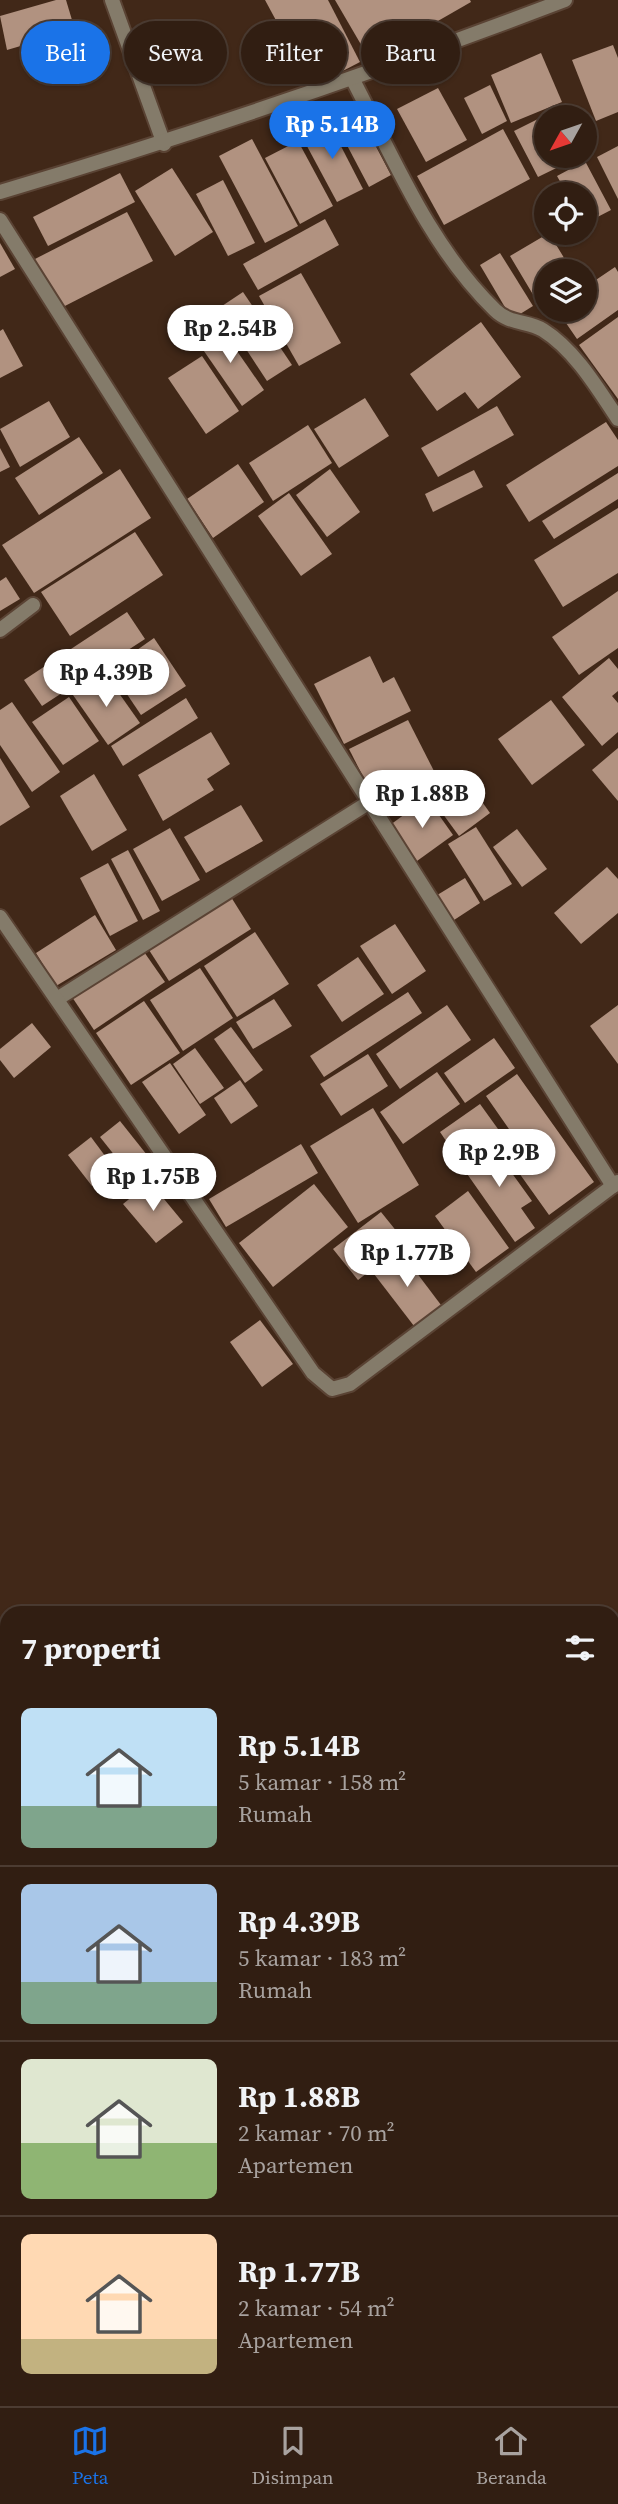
<!DOCTYPE html>
<html lang="id">
<head>
<meta charset="utf-8">
<style>
	body { margin:0; font-family:"Source Serif 4",serif; background:#39271b; color:#f1f3f6; height:100vh; display:flex; flex-direction:column; font-size:26px; white-space:nowrap }
	* { box-sizing:border-box; margin:0 }
	p { font-size:23px; color:#a8a29f }
	.icon { flex:none; width:38px; height:38px; fill:none; stroke:currentColor; stroke-width:2; stroke-linecap:round; stroke-linejoin:round }
	.map { position:relative; flex:1; overflow:hidden }
	.sheet { position:absolute; left:0px; top:1606px; width:620px; height:800px; display:flex; flex-direction:column; background:#311e12; border-radius:21px 21px 0 0; box-shadow:0 2px 5px #0004,0 0 0 2px #4c3c32 }
	.sheet>* { flex:none }
	.banner { position:absolute; left:21px; top:21px; width:578px; height:63px; display:flex; gap:14px }
	.needle { width:46px; rotate:230deg }
	.controls { position:absolute; left:534px; top:105px; display:grid; gap:14px }
	.controls a { display:grid; place-items:center; width:63px; height:63px; border-radius:50%; background:#311e12; box-shadow:0 2px 5px #0004,0 0 0 2px #4c3c32; font-size:35px }
	.price { position:absolute; translate:-50% -60px; padding:0 16px; border-radius:24px; background:#fff; color:#222; font-size:23px; line-height:46px; filter:drop-shadow(0 2px 4px #0008) }
	.price::after { content:''; position:absolute; left:50%; top:42px; width:21px; height:16px; margin-left:-10px; background:inherit; clip-path:polygon(0 0,100% 0,50% 100%) }
	.price.current { background:#1a73e8; color:#fff }
	ul { padding:0; list-style:none }
	li { display:flex; align-items:center; gap:21px; height:175px; padding:0 21px }
	li+li { border-top:2px solid #4c3c32 }
	li span { display:grid; place-items:center; flex:none; width:196px; height:140px; border-radius:10px; color:#555 }
	li>.icon { margin-inline-start:auto }
	span .icon { width:84px; height:84px; fill:#fffc; stroke-width:1 }
	li b { font-size:30px }
	h2 { display:flex; justify-content:space-between; align-items:center; height:84px; padding:0 21px; font-size:30px }
	.chip { padding:0 24px; border-radius:32px; background:#311e12; box-shadow:0 2px 5px #0004,0 0 0 2px #4c3c32; font-size:24px; line-height:63px }
	.chip.current { background:#1a73e8; color:#fff }
	.dock { display:flex; justify-content:space-around; align-items:center; height:98px; border-top:2px solid #4c3c32; background:#311e12; font-size:19px; color:#a8a29f }
	.dock a { display:grid; justify-items:center; gap:4px }
	.dock .current { color:#1a73e8 }
	.map>svg:first-child { display:block }
	.building { fill:#b19280 }
	.lines { fill:none; stroke-linecap:round; stroke-linejoin:round }
	.service-casing { stroke:#5a4334; stroke-width:18 }
	.minor-casing { stroke:#5a4334; stroke-width:18 }
	.secondary-casing { stroke:#5a4334; stroke-width:18 }
	.service { stroke:#847b6a; stroke-width:14 }
	.minor { stroke:#847b6a; stroke-width:14 }
	.secondary { stroke:#b5a68b; stroke-width:14 }
</style>
</head>
<body>
<div class="map">
<svg width="618" height="2406" viewBox="0 0 618 2406">
	<rect width="100%" height="100%" fill="#412818"/>
	<g class="building">
		<path d="M 56,0 L 66,0 L 75,30 L 7,50 L 0,16 Z"/>
		<path d="M 265,0 L 328,0 L 360,62 L 312,87 Z"/>
		<path d="M 335,0 L 470,0 L 471,2 L 370,60 Z"/>
		<path d="M 613,45 L 618,58 L 618,112 L 596,121 L 572,60 Z"/>
		<path d="M 541,53 L 562,102 L 511,123 L 491,75 Z"/>
		<path d="M 490,85 L 507,121 L 482,134 L 464,98 Z"/>
		<path d="M 438,88 L 467,140 L 426,162 L 397,109 Z"/>
		<path d="M 556,110 L 559,117 L 546,117 L 546,156 L 581,156 L 538,177 L 514,131 Z"/>
		<path d="M 362,120 L 391,175 L 369,187 L 340,132 Z"/>
		<path d="M 328,121 L 363,189 L 337,202 L 301,135 Z"/>
		<path d="M 503,129 L 530,179 L 444,225 L 417,176 Z"/>
		<path d="M 252,139 L 298,226 L 265,243 L 219,156 Z"/>
		<path d="M 298,141 L 333,206 L 300,224 L 265,158 Z"/>
		<path d="M 618,146 L 618,199 L 597,157 Z"/>
		<path d="M 585,161 L 611,210 L 584,224 L 584,194 L 567,194 L 557,176 Z"/>
		<path d="M 172,168 L 213,232 L 175,256 L 135,191 Z"/>
		<path d="M 120,173 L 135,202 L 48,246 L 33,217 Z"/>
		<path d="M 223,180 L 255,243 L 228,256 L 196,194 Z"/>
		<path d="M 127,212 L 153,261 L 59,309 L 33,260 Z"/>
		<path d="M 325,219 L 339,245 L 258,290 L 243,264 Z"/>
		<path d="M 549,233 L 572,271 L 546,271 L 546,306 L 541,308 L 510,256 Z"/>
		<path d="M 0,243 L 15,269 L 0,277 Z"/>
		<path d="M 500,253 L 533,306 L 512,319 L 480,265 Z"/>
		<path d="M 615,267 L 618,272 L 618,310 L 577,339 L 557,310 L 584,310 L 584,288 Z"/>
		<path d="M 301,273 L 341,343 L 299,366 L 259,296 Z"/>
		<path d="M 243,292 L 292,365 L 267,381 L 219,308 Z"/>
		<path d="M 618,317 L 618,399 L 579,345 Z"/>
		<path d="M 481,322 L 521,377 L 478,409 L 465,392 L 437,411 L 410,374 Z"/>
		<path d="M 219,325 L 264,390 L 242,406 L 197,341 Z"/>
		<path d="M 3,329 L 23,366 L 0,378 L 0,331 Z"/>
		<path d="M 202,356 L 239,411 L 206,434 L 168,378 Z"/>
		<path d="M 365,398 L 389,436 L 339,468 L 314,429 Z"/>
		<path d="M 49,401 L 70,437 L 20,467 L 0,429 Z"/>
		<path d="M 497,406 L 514,435 L 438,477 L 421,448 Z"/>
		<path d="M 606,422 L 618,440 L 618,466 L 529,522 L 506,485 Z"/>
		<path d="M 308,425 L 332,463 L 273,501 L 249,463 Z"/>
		<path d="M 79,437 L 103,473 L 39,515 L 15,478 Z"/>
		<path d="M 0,448 L 10,467 L 0,472 Z"/>
		<path d="M 238,464 L 264,502 L 213,538 L 187,499 Z"/>
		<path d="M 120,469 L 151,518 L 34,593 L 2,545 Z"/>
		<path d="M 330,469 L 360,512 L 327,537 L 296,495 Z"/>
		<path d="M 474,470 L 483,487 L 433,512 L 425,494 Z"/>
		<path d="M 618,473 L 618,499 L 554,539 L 542,521 Z"/>
		<path d="M 289,493 L 332,554 L 301,576 L 258,516 Z"/>
		<path d="M 618,508 L 618,573 L 563,607 L 534,560 Z"/>
		<path d="M 135,532 L 163,575 L 70,636 L 41,592 Z"/>
		<path d="M 6,577 L 20,599 L 0,611 L 0,581 Z"/>
		<path d="M 618,591 L 618,648 L 579,675 L 552,637 Z"/>
		<path d="M 127,612 L 145,639 L 42,706 L 24,680 Z"/>
		<path d="M 154,638 L 186,686 L 141,715 L 110,669 Z"/>
		<path d="M 370,656 L 383,683 L 394,677 L 411,711 L 344,744 L 314,684 Z"/>
		<path d="M 609,658 L 618,669 L 618,691 L 612,696 L 618,703 L 618,732 L 602,746 L 562,697 Z"/>
		<path d="M 104,672 L 140,723 L 108,745 L 73,695 Z"/>
		<path d="M 69,697 L 99,741 L 63,765 L 32,722 Z"/>
		<path d="M 186,698 L 198,718 L 123,766 L 111,746 Z"/>
		<path d="M 551,700 L 585,745 L 532,785 L 498,739 Z"/>
		<path d="M 12,702 L 60,772 L 32,792 L 0,745 L 0,710 Z"/>
		<path d="M 408,720 L 436,775 L 377,804 L 349,749 Z"/>
		<path d="M 211,732 L 230,764 L 207,779 L 214,790 L 163,821 L 138,775 Z"/>
		<path d="M 618,748 L 618,801 L 592,770 Z"/>
		<path d="M 0,758 L 30,807 L 0,826 Z"/>
		<path d="M 461,772 L 490,813 L 459,836 L 429,795 Z"/>
		<path d="M 94,774 L 127,830 L 92,851 L 60,796 Z"/>
		<path d="M 427,798 L 453,835 L 417,861 L 390,825 Z"/>
		<path d="M 241,805 L 263,841 L 206,873 L 184,837 Z"/>
		<path d="M 476,827 L 512,884 L 484,901 L 448,844 Z"/>
		<path d="M 170,828 L 200,880 L 162,901 L 133,849 Z"/>
		<path d="M 517,829 L 547,869 L 522,887 L 493,847 Z"/>
		<path d="M 128,850 L 160,911 L 143,920 L 111,859 Z"/>
		<path d="M 108,863 L 138,921 L 110,936 L 80,878 Z"/>
		<path d="M 607,867 L 618,879 L 618,913 L 581,944 L 554,913 Z"/>
		<path d="M 465,878 L 480,903 L 451,922 L 434,897 Z"/>
		<path d="M 231,897 L 251,929 L 169,981 L 149,950 Z"/>
		<path d="M 95,915 L 116,950 L 56,986 L 36,953 Z"/>
		<path d="M 395,924 L 426,971 L 392,994 L 360,946 Z"/>
		<path d="M 255,932 L 289,984 L 237,1017 L 204,966 Z"/>
		<path d="M 142,949 L 165,982 L 94,1030 L 72,997 Z"/>
		<path d="M 358,957 L 384,994 L 342,1022 L 317,985 Z"/>
		<path d="M 200,968 L 233,1018 L 183,1051 L 150,1000 Z"/>
		<path d="M 408,992 L 422,1013 L 324,1077 L 310,1056 Z"/>
		<path d="M 274,999 L 292,1026 L 253,1049 L 236,1022 Z"/>
		<path d="M 144,1001 L 180,1053 L 131,1085 L 96,1033 Z"/>
		<path d="M 447,1005 L 471,1040 L 400,1089 L 376,1054 Z"/>
		<path d="M 618,1005 L 618,1064 L 590,1026 Z"/>
		<path d="M 32,1023 L 51,1047 L 14,1078 L 0,1060 L 0,1049 Z"/>
		<path d="M 231,1027 L 263,1070 L 245,1083 L 214,1039 Z"/>
		<path d="M 494,1038 L 515,1068 L 465,1103 L 444,1073 Z"/>
		<path d="M 195,1048 L 224,1088 L 200,1104 L 173,1064 Z"/>
		<path d="M 368,1054 L 388,1086 L 341,1116 L 320,1084 Z"/>
		<path d="M 170,1063 L 206,1115 L 179,1134 L 142,1082 Z"/>
		<path d="M 437,1072 L 460,1104 L 403,1144 L 380,1112 Z"/>
		<path d="M 517,1074 L 594,1182 L 549,1215 L 497,1142 L 511,1132 L 486,1096 Z"/>
		<path d="M 240,1080 L 258,1106 L 231,1124 L 214,1098 Z"/>
		<path d="M 480,1104 L 498,1129 L 457,1157 L 440,1132 Z"/>
		<path d="M 373,1108 L 419,1185 L 358,1223 L 310,1146 Z"/>
		<path d="M 120,1121 L 151,1160 L 131,1176 L 100,1137 Z"/>
		<path d="M 91,1137 L 114,1168 L 92,1186 L 68,1155 Z"/>
		<path d="M 488,1140 L 532,1201 L 521,1208 L 535,1228 L 515,1242 L 458,1161 Z"/>
		<path d="M 301,1144 L 318,1173 L 226,1227 L 209,1199 Z"/>
		<path d="M 150,1182 L 183,1222 L 156,1243 L 123,1204 Z"/>
		<path d="M 314,1184 L 348,1227 L 273,1287 L 239,1243 Z"/>
		<path d="M 468,1191 L 509,1248 L 476,1272 L 435,1216 Z"/>
		<path d="M 381,1212 L 406,1243 L 358,1280 L 333,1249 Z"/>
		<path d="M 401,1252 L 441,1305 L 414,1326 L 374,1274 Z"/>
		<path d="M 260,1320 L 293,1364 L 262,1387 L 230,1342 Z"/>
		<path d="M 618,1832 L 618,1869 L 612,1861 L 612,1836 Z"/>
		<path d="M 612,2007 L 618,2015 L 618,2034 L 612,2038 Z"/>
		<path d="M 0,2257 L 7,2267 L 7,2321 L 2,2324 Z"/>
		<path d="M 7,2360 L 7,2399 L 69,2399 L 74,2406 L 0,2406 L 0,2366 Z"/>
		<path d="M 108,2399 L 165,2399 L 156,2406 L 114,2406 Z"/>
		<path d="M 173,2399 L 199,2399 L 204,2406 L 165,2406 Z"/>
	</g>
	<g class="lines">
		<g class="service-casing">
			<path id="service" d="M 57,999 L 368,803"/>
		</g>
		<g class="minor-casing">
			<g id="minor">
				<path d="M 112,0 L 164,144"/>
				<path d="M 353,80 C 394,159 430,247 495,310 C 509,324 528,321 543,330 C 575,350 598,389 618,419"/>
				<path d="M 0,192 C 192,135 378,71 565,0"/>
				<path d="M 0,220 L 613,1186"/>
				<path d="M 0,630 L 33,605"/>
				<path d="M 0,917 L 313,1373 L 332,1389 L 350,1384 L 618,1182"/>
			</g>
		</g>
		<g class="secondary-casing">
			<g id="secondary">
				<path d="M 612,1787 L 618,1783"/>
				<path d="M 0,2208 L 7,2203"/>
			</g>
		</g>
		<use href="#service" class="service"/>
		<use href="#minor" class="minor"/>
		<use href="#secondary" class="secondary"/>
	</g>
</svg>
<div class="controls">
<a><svg class="needle" viewBox="-14 -14 28 28"><path d="M0-13l5 13h-10z" fill="#e53935"/><path d="M0 13l5-13h-10z" fill="#a8a29f"/></svg></a>
<a><svg class="icon" aria-label="locate" viewBox="0 0 24 24"><circle cx="12" cy="12" r="6"/><path d="M12 2v4M12 18v4M2 12h4M18 12h4"/></svg></a>
<a><svg class="icon" aria-label="layers" viewBox="0 0 24 24"><path d="M12 4l9 5-9 5-9-5zM3 14l9 5 9-5"/></svg></a>
</div>
<b class="price current" style="left:332px;top:161px">Rp 5.14B</b>
<b class="price" style="left:230px;top:365px">Rp 2.54B</b>
<b class="price" style="left:106px;top:709px">Rp 4.39B</b>
<b class="price" style="left:422px;top:830px">Rp 1.88B</b>
<b class="price" style="left:499px;top:1189px">Rp 2.9B</b>
<b class="price" style="left:153px;top:1213px">Rp 1.75B</b>
<b class="price" style="left:407px;top:1289px">Rp 1.77B</b>
<div class="banner">
<a class="chip current">Beli</a>
<a class="chip">Sewa</a>
<a class="chip">Filter</a>
<a class="chip">Baru</a>
</div>
<section class="sheet">
<h2>7 properti<svg class="icon" aria-label="filters" viewBox="0 0 24 24"><path d="M4 7h16M4 17h16"/><circle cx="9" cy="7" r="2"/><circle cx="15" cy="17" r="2"/></svg></h2>
<ul>
<li><span style="background:linear-gradient(#bfe0f5 70%,#7fa58c 0)"><svg class="icon" aria-label="home" viewBox="0 0 24 24"><path d="M3 11l9-7 9 7M6 9v11h12V9"/></svg></span><div><b>Rp 5.14B</b><p>5 kamar · 158 m²</p><p>Rumah</p></div></li>
<li><span style="background:linear-gradient(#a9c7e8 70%,#7fa58c 0)"><svg class="icon" aria-label="home" viewBox="0 0 24 24"><path d="M3 11l9-7 9 7M6 9v11h12V9"/></svg></span><div><b>Rp 4.39B</b><p>5 kamar · 183 m²</p><p>Rumah</p></div></li>
<li><span style="background:linear-gradient(#dfe7d0 60%,#8fb573 0)"><svg class="icon" aria-label="home" viewBox="0 0 24 24"><path d="M3 11l9-7 9 7M6 9v11h12V9"/></svg></span><div><b>Rp 1.88B</b><p>2 kamar · 70 m²</p><p>Apartemen</p></div></li>
<li><span style="background:linear-gradient(#ffd9b3 75%,#c2b280 0)"><svg class="icon" aria-label="home" viewBox="0 0 24 24"><path d="M3 11l9-7 9 7M6 9v11h12V9"/></svg></span><div><b>Rp 1.77B</b><p>2 kamar · 54 m²</p><p>Apartemen</p></div></li>
</ul>
</section>
</div>
<nav class="dock">
<a class="current"><svg class="icon" aria-label="map" viewBox="0 0 24 24"><path d="M3 6l6-2 6 2 6-2v14l-6 2-6-2-6 2zM9 4v14M15 6v14"/></svg>Peta</a>
<a><svg class="icon" aria-label="saved" viewBox="0 0 24 24"><path d="M7 4h10v16l-5-4-5 4z"/></svg>Disimpan</a>
<a><svg class="icon" aria-label="home" viewBox="0 0 24 24"><path d="M3 11l9-7 9 7M6 9v11h12V9"/></svg>Beranda</a>
</nav>
</body>
</html>
